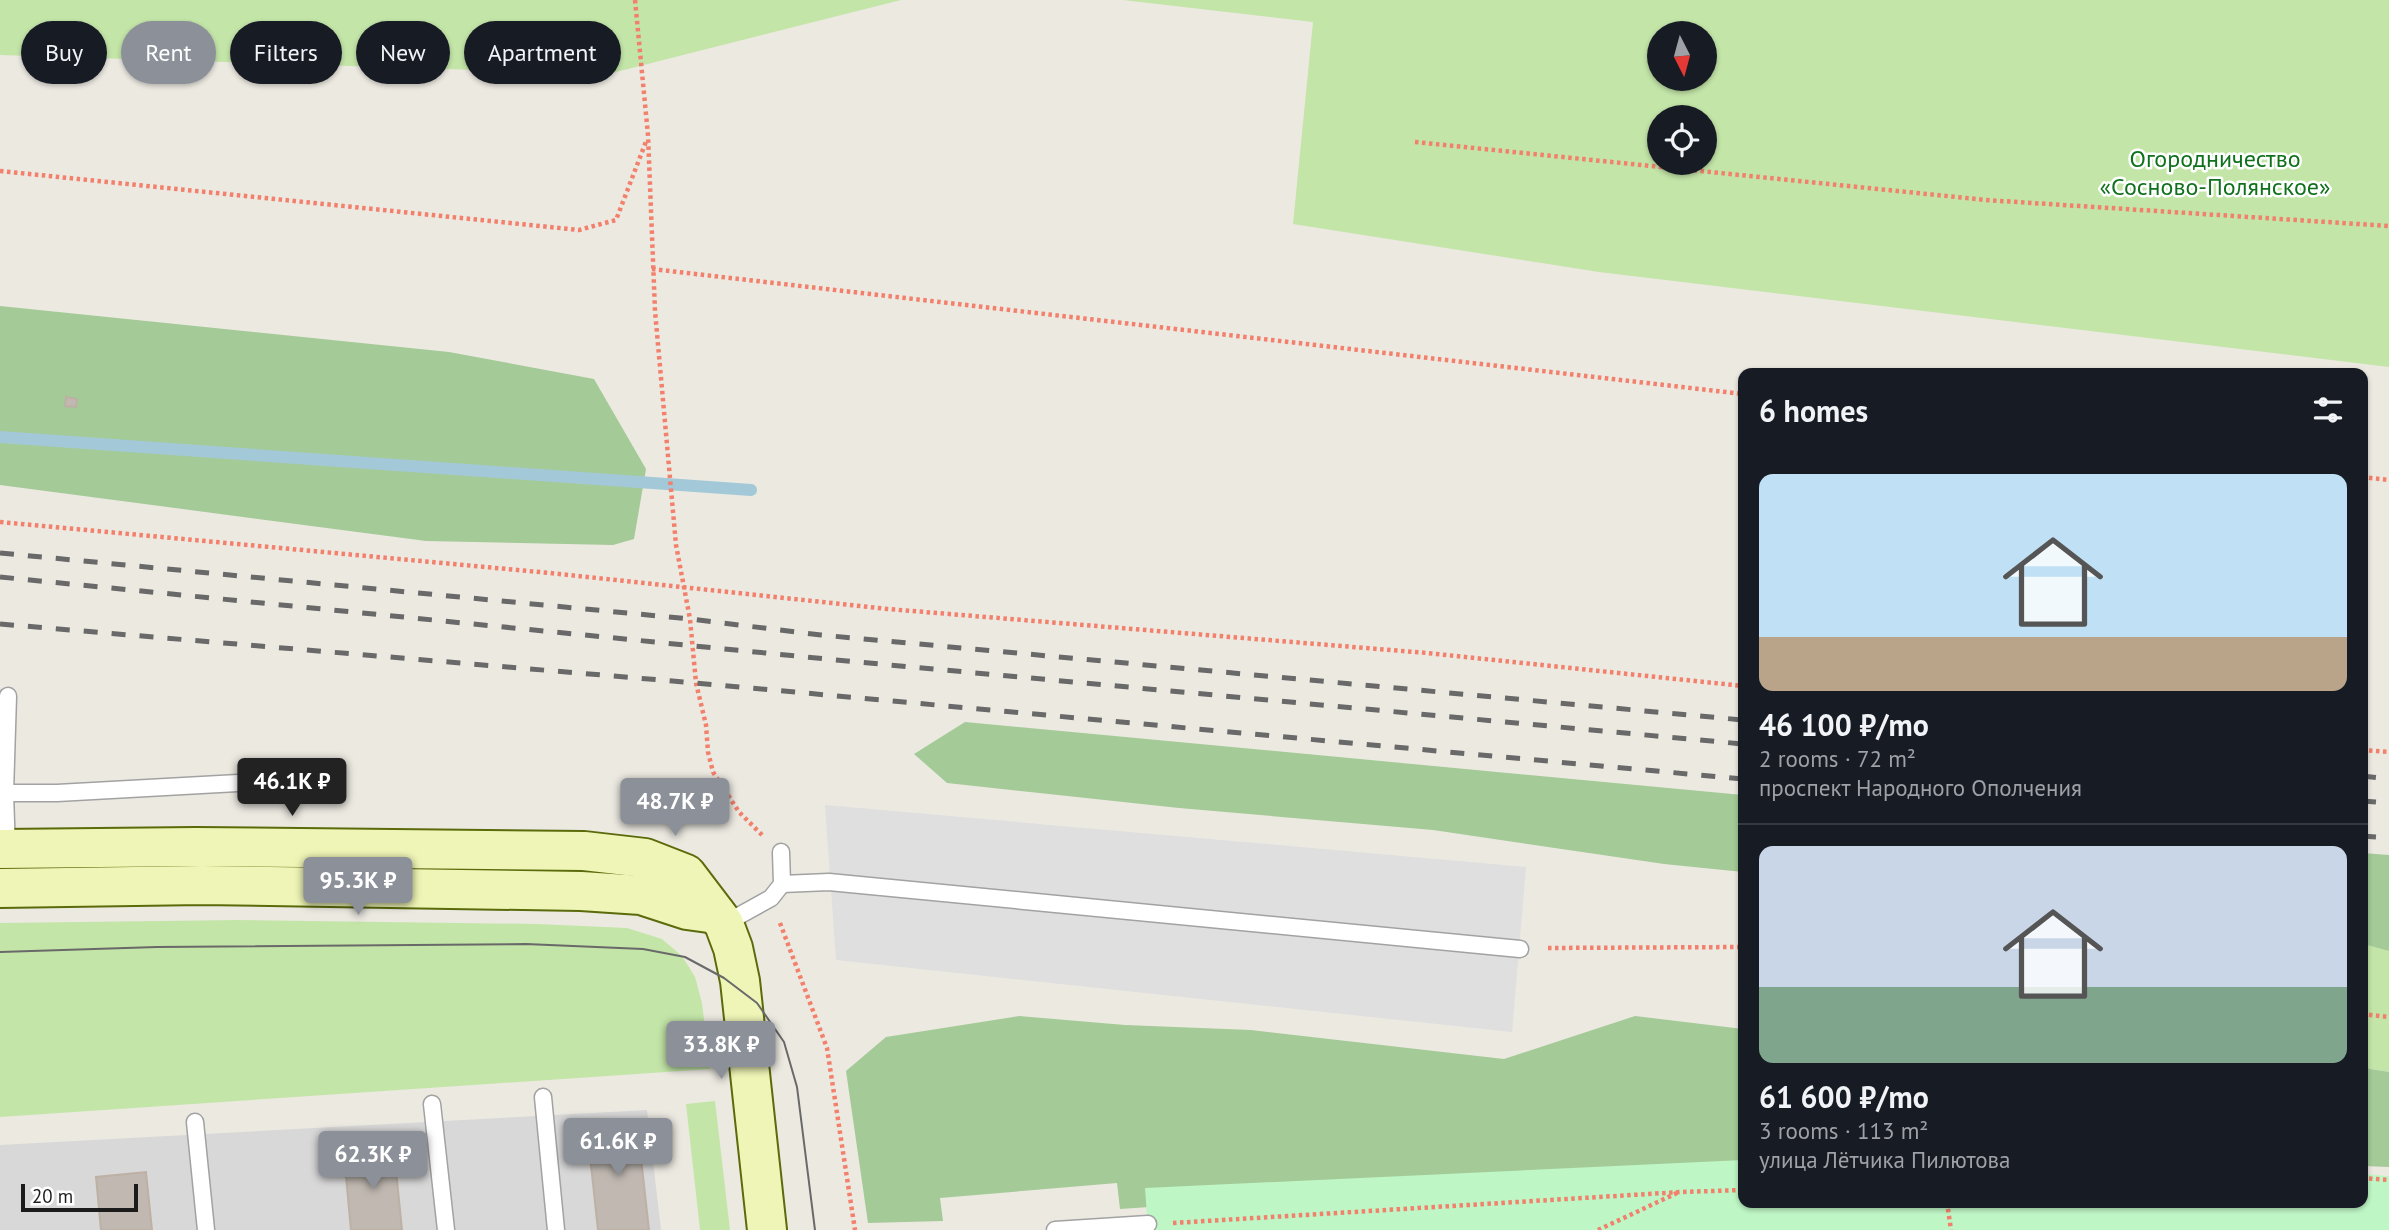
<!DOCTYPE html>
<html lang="en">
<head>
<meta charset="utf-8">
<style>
	body { margin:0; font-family:"PT Sans",sans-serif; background:#20242c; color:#f1f3f6; height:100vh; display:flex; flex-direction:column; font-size:26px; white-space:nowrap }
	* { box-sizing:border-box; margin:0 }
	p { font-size:23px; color:#9ea1a6 }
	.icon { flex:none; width:38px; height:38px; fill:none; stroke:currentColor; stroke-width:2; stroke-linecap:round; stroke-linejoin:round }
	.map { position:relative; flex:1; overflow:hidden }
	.side { position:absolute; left:1738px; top:368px; width:630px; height:840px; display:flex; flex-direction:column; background:#171b24; border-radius:14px; box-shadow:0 2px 5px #0004 }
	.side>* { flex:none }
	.top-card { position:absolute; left:21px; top:21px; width:665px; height:63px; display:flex; gap:14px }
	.needle { width:46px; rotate:174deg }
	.fabs { position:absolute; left:1647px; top:21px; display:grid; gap:14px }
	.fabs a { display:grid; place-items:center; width:70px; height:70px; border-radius:50%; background:#171b24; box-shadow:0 2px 5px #0004; font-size:35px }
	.scale { position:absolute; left:21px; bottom:18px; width:117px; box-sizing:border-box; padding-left:7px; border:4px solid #1b1b1b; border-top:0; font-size:19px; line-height:24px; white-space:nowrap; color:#1b1b1b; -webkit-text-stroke:5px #fff; paint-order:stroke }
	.price { position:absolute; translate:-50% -60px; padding:0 16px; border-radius:7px; background:#8c9099; color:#fff; font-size:23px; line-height:46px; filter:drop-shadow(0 2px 4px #0008) }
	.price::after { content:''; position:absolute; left:50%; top:42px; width:21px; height:16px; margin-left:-10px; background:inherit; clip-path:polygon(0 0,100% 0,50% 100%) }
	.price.on { background:#222; color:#fff }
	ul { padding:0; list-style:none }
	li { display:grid; align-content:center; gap:14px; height:371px; padding:0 21px }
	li+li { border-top:2px solid #363941 }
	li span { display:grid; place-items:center; height:217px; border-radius:14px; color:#555 }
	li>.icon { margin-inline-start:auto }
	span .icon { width:126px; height:126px; fill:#fffc; stroke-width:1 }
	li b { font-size:30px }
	h2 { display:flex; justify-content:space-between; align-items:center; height:84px; padding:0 21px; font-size:30px }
	.tag { padding:0 24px; border-radius:32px; background:#171b24; box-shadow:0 2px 5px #0004; font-size:24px; line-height:63px }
	.tag.on { background:#8c9099; color:#fff }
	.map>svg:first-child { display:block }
	.residential { fill:#d9d8d8 }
	.grass { fill:#c3e5a8; fill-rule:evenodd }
	.forest { fill:#a4ca97 }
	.park { fill:#bef6c5 }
	.parking { fill:#dfdfdf }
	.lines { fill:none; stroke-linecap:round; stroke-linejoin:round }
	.stream { stroke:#a3c9d8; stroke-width:12 }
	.building { fill:#c0b8b1; stroke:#bdb0a4; stroke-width:2 }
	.lane-casing { stroke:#a2a2a2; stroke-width:19 }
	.secondary-casing { stroke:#5b6a0a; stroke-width:42 }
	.path { stroke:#f2806c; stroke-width:4.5; stroke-dasharray:3.5 3.5; stroke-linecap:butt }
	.lane { stroke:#fff; stroke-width:16 }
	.secondary { stroke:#eff5b6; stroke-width:38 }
	.tram { stroke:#696969; stroke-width:2 }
	.rail { stroke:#696969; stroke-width:5; stroke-dasharray:14 14; stroke-linecap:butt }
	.labels { text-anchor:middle; stroke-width:5; stroke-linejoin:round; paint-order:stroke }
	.park-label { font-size:24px; fill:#10711d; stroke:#fff }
</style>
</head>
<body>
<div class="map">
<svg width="2389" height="1230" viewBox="0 0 2389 1230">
	<rect width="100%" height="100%" fill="#ece9e1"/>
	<path class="residential" d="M 647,1110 L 661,1230 L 0,1230 L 0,1145 Z"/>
	<g class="grass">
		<path d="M 0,0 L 901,0 L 608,74 L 0,55 Z"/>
		<path d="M 1123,0 L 2389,0 L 2389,367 L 1599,272 L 1293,224 L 1313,22 ZM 1659,33 L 1704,33 L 1704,79 L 1659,79 ZM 1659,117 L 1704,117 L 1704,163 L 1659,163 Z"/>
		<path d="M 239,920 L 537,924 L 627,928 L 662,939 L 682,956 L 695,977 L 702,1003 L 710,1069 L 0,1117 L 0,923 Z"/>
		<path d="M 2363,944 L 2389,951 L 2389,1072 L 2370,1069 L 2363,1063 Z"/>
		<path d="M 715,1101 L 730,1230 L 700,1230 L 686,1104 Z"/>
	</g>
	<g class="forest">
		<path d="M 0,306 L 449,352 L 594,379 L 646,469 L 634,539 L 613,545 L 426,541 L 0,485 Z"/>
		<path d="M 965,722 L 1743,795 L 1743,872 L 1664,864 L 1433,830 L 1179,808 L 947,783 L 914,754 Z"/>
		<path d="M 2363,853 L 2389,855 L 2389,951 L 2363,944 Z"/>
		<path d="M 1019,1016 L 1125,1025 L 1251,1030 L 1504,1059 L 1635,1016 L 1743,1029 L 1743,1167 L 1120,1209 L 1117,1183 L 940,1198 L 943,1221 L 868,1223 L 846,1071 L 886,1037 Z"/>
		<path d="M 2362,1063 L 2370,1069 L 2389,1072 L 2389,1167 L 2363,1166 Z"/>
	</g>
	<path class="park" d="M 1743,1160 L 1743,1202 L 2362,1202 L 2363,1174 L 2389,1176 L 2389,1230 L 1148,1230 L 1145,1188 Z"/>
	<path class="parking" d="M 825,805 L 1526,867 L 1512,1032 L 836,960 Z"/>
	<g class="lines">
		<path class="stream" d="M 0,437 L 751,490"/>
	</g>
	<g class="building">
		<path d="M 66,397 L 77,399 L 76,407 L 65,406 Z"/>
		<path d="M 637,1122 L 649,1230 L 598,1230 L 587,1128 Z"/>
		<path d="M 394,1150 L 402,1230 L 351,1230 L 344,1155 Z"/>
		<path d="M 146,1172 L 152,1230 L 101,1230 L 96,1177 Z"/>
	</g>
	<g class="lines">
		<g class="lane-casing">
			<g id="lane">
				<path d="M 5,793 L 57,793 L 257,782"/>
				<path d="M 7,851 L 5,793 L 8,696"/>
				<path d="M 782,884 L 829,882 L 1520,949"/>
				<path d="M 724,924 L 771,898 L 782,884 L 781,852"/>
				<path d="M 543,1097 L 556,1230"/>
				<path d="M 432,1104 L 446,1230"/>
				<path d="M 195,1122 L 206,1230"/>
				<path d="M 1055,1230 L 1148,1224"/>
			</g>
		</g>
		<g class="secondary-casing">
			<g id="secondary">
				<path d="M 0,849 L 196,847 L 584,851 L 645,858 L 686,874 L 724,924 L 733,948 L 740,981 L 767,1230"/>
				<path d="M 0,888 L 202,885 L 581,891 L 641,895 L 687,910 L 716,914"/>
			</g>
		</g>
		<g class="path">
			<path d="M 635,0 L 648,135 L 655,311 L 676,545 L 690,619 L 696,683 L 706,725 L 708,752 L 713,772 L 739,812 L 762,835"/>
			<path d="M 1415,142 L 1986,200 L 2389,226"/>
			<path d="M 0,171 L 579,230 L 616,220 L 647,139"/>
			<path d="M 652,269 L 1743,394"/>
			<path d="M 2362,477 L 2389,480"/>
			<path d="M 0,522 L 550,573 L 888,609 L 1427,653 L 1743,686"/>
			<path d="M 2362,750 L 2389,752"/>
			<path d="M 780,923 L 827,1048 L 855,1230"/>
			<path d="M 1548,948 L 1743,947"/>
			<path d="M 2362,1014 L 2389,1017"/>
			<path d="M 2362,1178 L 2389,1180"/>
			<path d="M 1947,1202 L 1951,1230"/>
			<path d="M 1173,1223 L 1681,1192 L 1743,1190"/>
			<path d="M 1598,1230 L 1677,1193"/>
		</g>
		<use href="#lane" class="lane"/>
		<use href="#secondary" class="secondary"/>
		<path class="tram" d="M 0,952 L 157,947 L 526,944 L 643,949 L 685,957 L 724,978 L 757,1003 L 784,1042 L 797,1087 L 815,1230"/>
		<g class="rail">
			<path d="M 0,553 L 690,619 L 821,635 L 1743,720"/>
			<path d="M 0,577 L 836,660 L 1743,744"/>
			<path d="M 0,624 L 696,683 L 1743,779"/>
			<path d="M 2362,776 L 2389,779"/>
			<path d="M 2362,801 L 2389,803"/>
			<path d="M 2362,836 L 2389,838"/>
		</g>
	</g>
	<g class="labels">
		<g class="park-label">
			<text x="2215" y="167">Огородничество<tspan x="2215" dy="28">«Сосново-Полянское»</tspan></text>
		</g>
	</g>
</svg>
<div class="fabs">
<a><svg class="needle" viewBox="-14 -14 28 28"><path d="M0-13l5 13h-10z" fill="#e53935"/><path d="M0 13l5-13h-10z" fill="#9ea1a6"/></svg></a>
<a><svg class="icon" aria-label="locate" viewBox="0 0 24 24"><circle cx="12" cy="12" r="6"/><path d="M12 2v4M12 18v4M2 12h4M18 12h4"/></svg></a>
</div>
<div class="scale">20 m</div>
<b class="price on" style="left:292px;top:818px">46.1K ₽</b>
<b class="price" style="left:675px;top:838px">48.7K ₽</b>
<b class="price" style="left:358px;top:917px">95.3K ₽</b>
<b class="price" style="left:721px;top:1081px">33.8K ₽</b>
<b class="price" style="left:618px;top:1178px">61.6K ₽</b>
<b class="price" style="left:373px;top:1191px">62.3K ₽</b>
<div class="top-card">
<a class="tag">Buy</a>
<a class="tag on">Rent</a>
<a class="tag">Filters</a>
<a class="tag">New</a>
<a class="tag">Apartment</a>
</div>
<section class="side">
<h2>6 homes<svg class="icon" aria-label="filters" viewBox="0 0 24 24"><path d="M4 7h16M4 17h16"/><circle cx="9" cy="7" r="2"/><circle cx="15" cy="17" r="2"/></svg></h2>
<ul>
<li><span style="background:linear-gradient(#bfe0f5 75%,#b9a48a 0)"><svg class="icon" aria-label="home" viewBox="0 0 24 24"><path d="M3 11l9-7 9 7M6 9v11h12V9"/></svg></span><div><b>46 100 ₽/mo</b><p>2 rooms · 72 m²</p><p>проспект Народного Ополчения</p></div></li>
<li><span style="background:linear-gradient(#c9d6e8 65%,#7fa58c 0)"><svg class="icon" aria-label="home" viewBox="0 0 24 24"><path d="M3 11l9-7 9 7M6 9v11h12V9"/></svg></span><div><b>61 600 ₽/mo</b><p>3 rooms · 113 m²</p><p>улица Лётчика Пилютова</p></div></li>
</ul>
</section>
</div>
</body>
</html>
